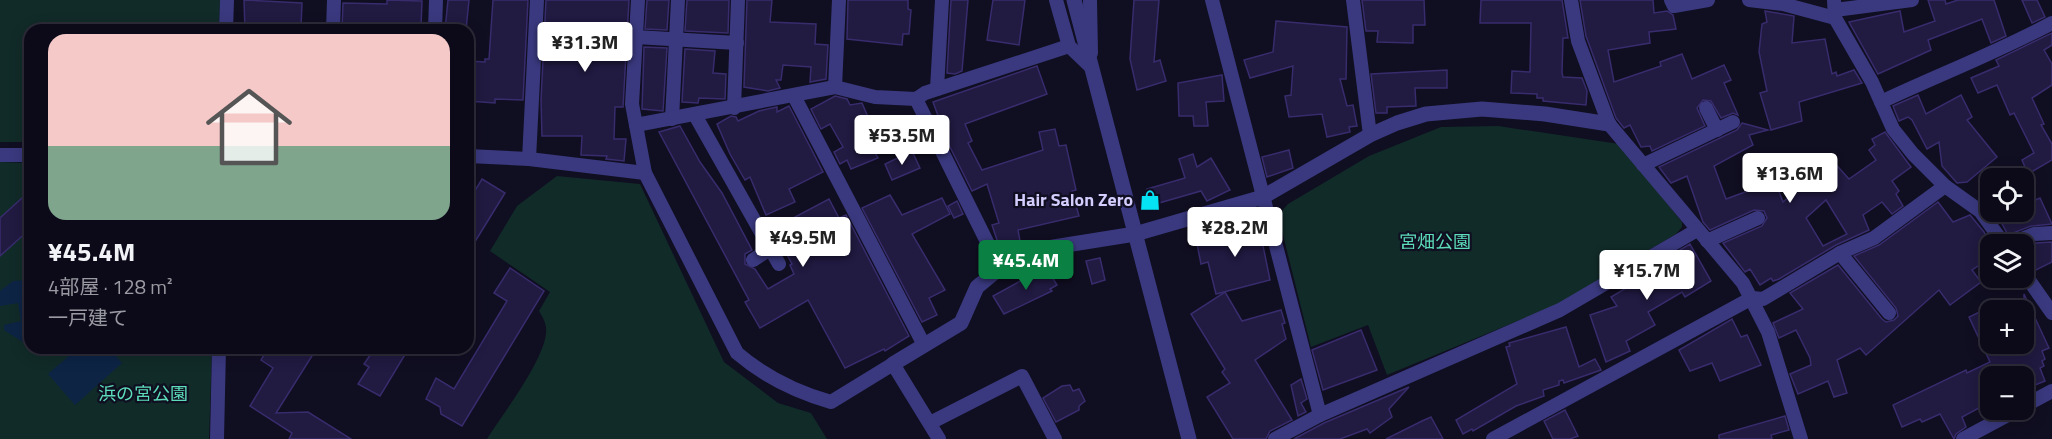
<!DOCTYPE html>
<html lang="ja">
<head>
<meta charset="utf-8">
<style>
	body { margin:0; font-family:"Titillium Web","Noto Sans JP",sans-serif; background:#1a1826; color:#f1f3f6; height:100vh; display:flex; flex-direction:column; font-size:22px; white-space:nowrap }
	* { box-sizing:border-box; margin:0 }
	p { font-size:20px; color:#9a9aa2 }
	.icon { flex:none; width:33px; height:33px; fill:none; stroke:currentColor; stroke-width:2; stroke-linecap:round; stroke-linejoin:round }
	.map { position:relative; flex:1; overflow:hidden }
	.panel { position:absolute; left:24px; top:24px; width:450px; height:330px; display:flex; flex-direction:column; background:#0c0a19; border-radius:18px; box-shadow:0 3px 15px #0003,0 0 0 2px #2c2b38 }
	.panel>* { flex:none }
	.fabs { position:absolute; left:1980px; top:168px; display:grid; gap:12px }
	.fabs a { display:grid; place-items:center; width:54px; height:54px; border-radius:12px; background:#0c0a19; box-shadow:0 3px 15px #0003,0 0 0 2px #2c2b38; font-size:30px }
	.price { position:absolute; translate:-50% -51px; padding:0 14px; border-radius:6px; background:#fff; color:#222; font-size:20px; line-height:39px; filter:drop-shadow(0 2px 3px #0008) }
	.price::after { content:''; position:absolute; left:50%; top:36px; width:18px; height:14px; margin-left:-9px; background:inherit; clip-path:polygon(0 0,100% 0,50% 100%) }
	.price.current { background:#0b8043; color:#fff }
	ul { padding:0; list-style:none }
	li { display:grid; align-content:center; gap:12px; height:318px; padding:0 24px }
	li+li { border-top:2px solid #2c2b38 }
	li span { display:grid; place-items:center; height:186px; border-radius:18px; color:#555 }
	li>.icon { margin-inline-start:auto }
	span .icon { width:108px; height:108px; fill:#fffc; stroke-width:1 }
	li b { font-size:26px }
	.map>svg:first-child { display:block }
	.green { fill:#112b29 }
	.water { fill:#0d2445 }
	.building { fill:#211a41; stroke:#382c6d; stroke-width:1.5; fill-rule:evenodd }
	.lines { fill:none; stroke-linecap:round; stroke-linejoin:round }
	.minor { stroke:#3a397f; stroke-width:14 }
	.tertiary { stroke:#3a397f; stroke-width:15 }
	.labels { text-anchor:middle; stroke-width:4.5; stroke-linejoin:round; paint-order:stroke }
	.poi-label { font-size:18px; font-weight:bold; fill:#d3cefe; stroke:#100e21; text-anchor:end }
	.park-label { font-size:18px; fill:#5cdcb9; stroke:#100e21 }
</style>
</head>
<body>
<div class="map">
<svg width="2052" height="439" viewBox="0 0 2052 439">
	<rect width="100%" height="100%" fill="#100e21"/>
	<g class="green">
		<path d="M 0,0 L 220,0 L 219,30 L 30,30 L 30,142 L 0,142 Z"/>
		<path d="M 1498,126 L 1619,144 L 1682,222 L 1682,227 L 1676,234 L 1559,304 L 1387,375 L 1368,325 L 1311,347 L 1278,215 L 1288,204 L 1369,156 L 1441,127 Z"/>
		<path d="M 0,162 L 30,163 L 30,348 L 212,348 L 209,439 L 0,439 Z"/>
		<path d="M 557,176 L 640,184 L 724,362 L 778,403 L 811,413 L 827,439 L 487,439 C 503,414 544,360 546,333 C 547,324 543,318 539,311 L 550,292 L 490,251 L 517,206 Z"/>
	</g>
	<g class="water">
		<path d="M 30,280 L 30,341 L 23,342 L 4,330 L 4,325 L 21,321 L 18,303 L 0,306 L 0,291 L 13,281 Z"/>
		<path d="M 78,348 L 109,348 L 122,363 L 75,405 L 48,374 Z"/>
	</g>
	<g class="building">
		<path d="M 244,0 L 302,3 L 301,27 L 245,30 Z"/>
		<path d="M 387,0 L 422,1 L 421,27 L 375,26 L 375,30 L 342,30 L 343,3 L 387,4 Z"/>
		<path d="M 448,0 L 469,0 L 466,30 L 445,30 Z"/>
		<path d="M 493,0 L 528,0 L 523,100 L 495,99 L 495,103 L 468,101 L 468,61 L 485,62 L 485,59 L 489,59 Z"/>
		<path d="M 546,0 L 629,0 L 623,107 L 615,107 L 614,139 L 626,139 L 624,161 L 606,159 L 607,156 L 581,155 L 582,136 L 542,136 L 541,100 Z"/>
		<path d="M 647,0 L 669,0 L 667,30 L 645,29 Z"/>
		<path d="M 687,0 L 729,0 L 728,33 L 685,31 Z"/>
		<path d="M 747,0 L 772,0 L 770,22 L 816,24 L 815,44 L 828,45 L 826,79 L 810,82 L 811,67 L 783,65 L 781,80 L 776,80 L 780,88 L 768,91 L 744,87 Z"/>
		<path d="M 848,0 L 908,0 L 908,9 L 911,10 L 909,34 L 903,34 L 902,45 L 847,39 Z"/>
		<path d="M 951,0 L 968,0 L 962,71 L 955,74 L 947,73 Z"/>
		<path d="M 993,0 L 1025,0 L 1019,45 L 987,40 Z"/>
		<path d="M 1134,0 L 1159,0 L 1154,62 L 1160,60 L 1166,81 L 1137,90 L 1130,59 Z"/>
		<path d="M 1362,0 L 1424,0 L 1425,25 L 1413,25 L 1413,43 L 1377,42 L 1378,31 L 1366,31 Z"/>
		<path d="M 1481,0 L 1562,0 L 1568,38 L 1563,38 L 1562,73 L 1563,77 L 1582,78 L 1587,91 L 1586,105 L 1543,101 L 1543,98 L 1537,98 L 1537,94 L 1511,93 L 1512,71 L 1530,72 L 1531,23 L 1480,23 Z"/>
		<path d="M 1580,0 L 1653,0 L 1654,13 L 1667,11 L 1673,15 L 1676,29 L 1649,32 L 1650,43 L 1608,50 L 1614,82 L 1661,66 L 1660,62 L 1682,54 L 1692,79 L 1724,65 L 1731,80 L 1724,83 L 1738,115 L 1733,113 L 1721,118 L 1711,101 L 1703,100 L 1697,108 L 1705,126 L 1652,151 L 1650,146 L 1641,147 L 1630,125 L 1624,128 L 1616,118 L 1586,36 Z"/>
		<path d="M 1928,0 L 1945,0 L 1946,4 L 1958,0 L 1994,0 L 2006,36 L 1991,43 L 1982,19 L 1928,40 L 1931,50 L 1878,74 L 1849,22 L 1900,11 L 1904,32 L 1935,21 Z"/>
		<path d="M 2022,0 L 2037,0 L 2045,17 L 2032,23 Z"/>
		<path d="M 1765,11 L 1794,16 L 1792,43 L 1825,39 L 1832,74 L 1836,72 L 1837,76 L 1854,70 L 1862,83 L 1799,102 L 1802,121 L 1771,130 L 1760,93 L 1767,91 L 1759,52 L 1762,24 L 1767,22 Z"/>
		<path d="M 1276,21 L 1347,27 L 1346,79 L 1340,79 L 1347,106 L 1353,105 L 1357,126 L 1349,127 L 1350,132 L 1327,137 L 1322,114 L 1289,117 L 1285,96 L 1291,95 L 1293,66 L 1250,78 L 1244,60 L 1273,52 Z"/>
		<path d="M 2052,33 L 2052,45 L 2044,50 L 2052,64 L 2052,85 L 2032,98 L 2044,124 L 2041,125 L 2052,144 L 2052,160 L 2028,174 L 2022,160 L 2034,153 L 2014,113 L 2010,115 L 1997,85 L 1978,93 L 1971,78 L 1999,66 L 1996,60 Z"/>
		<path d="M 644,47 L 667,48 L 663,111 L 642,109 Z"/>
		<path d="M 685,49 L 715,51 L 713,73 L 726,74 L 725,99 L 699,98 L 698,103 L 682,102 Z"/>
		<path d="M 1037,66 L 1047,94 L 965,124 L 972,141 L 968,143 L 982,170 L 1043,150 L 1039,132 L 1055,129 L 1059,146 L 1066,145 L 1076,190 L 1072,191 L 1079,216 L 1018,230 L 1020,241 L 999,246 L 992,225 L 999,223 L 987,184 L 972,191 L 948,143 L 933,102 Z"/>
		<path d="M 1447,70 L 1447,88 L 1415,88 L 1416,106 L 1387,107 L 1387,113 L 1376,113 L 1371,74 Z"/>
		<path d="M 1222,75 L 1224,101 L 1206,102 L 1208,126 L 1194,126 L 1193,116 L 1179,116 L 1178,83 Z"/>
		<path d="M 1918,95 L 1926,114 L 1961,95 L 1972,117 L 1967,120 L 1997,157 L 1967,182 L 1957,183 L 1942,166 L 1939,142 L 1927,149 L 1912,120 L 1908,117 L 1899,121 L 1893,106 Z"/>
		<path d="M 835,96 L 847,99 L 850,105 L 862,103 L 868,117 L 858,123 L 878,158 L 851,169 L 847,160 L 840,164 L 834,152 L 843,147 L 830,124 L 821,129 L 811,109 Z"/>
		<path d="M 789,106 L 823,172 L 789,189 L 795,202 L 766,215 L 750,177 L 745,180 L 730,154 L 717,124 L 731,116 L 736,117 L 738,121 L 759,111 L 777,107 L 777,112 Z"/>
		<path d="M 1742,123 L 1768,130 L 1749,135 L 1753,145 L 1714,166 L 1726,199 L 1775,181 L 1783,202 L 1831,159 L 1849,179 L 1876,160 L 1869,150 L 1875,145 L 1872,139 L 1885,132 L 1911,167 L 1892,181 L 1899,191 L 1896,194 L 1903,206 L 1892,214 L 1882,202 L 1863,215 L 1869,230 L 1836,245 L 1779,279 L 1773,281 L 1771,278 L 1760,285 L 1750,269 L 1745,272 L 1723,243 L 1762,226 L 1767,218 L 1764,211 L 1754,210 L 1710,230 L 1703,222 L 1687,176 L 1671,183 L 1659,167 L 1737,130 ZM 1826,200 L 1847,234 L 1823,246 L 1806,218 Z"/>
		<path d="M 680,126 L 700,162 L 722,193 L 752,250 L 745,254 L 745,264 L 755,269 L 768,289 L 794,274 L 790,265 L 792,264 L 779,240 L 799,230 L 793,218 L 829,199 L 839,218 L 846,215 L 909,336 L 885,351 L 884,349 L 845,368 L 808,300 L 760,328 L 745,302 L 749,300 L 659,132 Z"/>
		<path d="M 1289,150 L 1293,168 L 1267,177 L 1262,157 Z"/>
		<path d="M 912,151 L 920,168 L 892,180 L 885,164 Z"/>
		<path d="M 1193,154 L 1197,167 L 1211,158 L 1230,190 L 1207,201 L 1201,191 L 1152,205 L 1147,189 L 1185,178 L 1179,159 Z"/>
		<path d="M 482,179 L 505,193 L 468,253 L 468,202 Z"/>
		<path d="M 2024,185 L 2033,201 L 2040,198 L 2052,224 L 2031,226 L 2008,235 L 1996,212 L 2024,212 Z"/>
		<path d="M 890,195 L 902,215 L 942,198 L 950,214 L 912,234 L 945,290 L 929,298 L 937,315 L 922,322 L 862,208 Z"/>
		<path d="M 22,198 L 30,206 L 30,229 L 0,256 L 0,218 Z"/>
		<path d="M 957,201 L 963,214 L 954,218 L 948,206 Z"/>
		<path d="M 1938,202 L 1953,222 L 1970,215 L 1984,232 L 1990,246 L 1990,258 L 1972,270 L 1981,282 L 1950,305 L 1939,290 L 1866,355 L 1860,348 L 1837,360 L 1847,393 L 1834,397 L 1828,381 L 1798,394 L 1790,374 L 1811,365 L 1810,358 L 1796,330 L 1779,338 L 1773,323 L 1803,309 L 1790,293 L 1838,265 L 1882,319 L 1886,322 L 1894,320 L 1898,316 L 1896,308 L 1854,256 L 1879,245 Z"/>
		<path d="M 1258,221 L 1270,280 L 1216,294 L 1208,262 L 1201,264 L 1196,239 L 1237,230 L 1236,227 Z"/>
		<path d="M 2052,242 L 2052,262 L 2034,271 L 2024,264 L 2024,248 L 2036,243 Z"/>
		<path d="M 1690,244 L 1711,281 L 1685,297 L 1682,292 L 1648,312 L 1655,325 L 1626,341 L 1630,351 L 1606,362 L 1590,315 L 1617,306 L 1611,297 L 1670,262 L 1668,257 Z"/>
		<path d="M 1100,258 L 1105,280 L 1092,284 L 1086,261 Z"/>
		<path d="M 1046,267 L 1057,285 L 1050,289 L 1052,291 L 1004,314 L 993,296 Z"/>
		<path d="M 510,268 L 544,291 L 462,426 L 441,414 L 440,407 L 426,399 L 436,378 L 454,389 L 507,301 L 494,293 Z"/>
		<path d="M 1225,292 L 1242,321 L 1281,310 L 1285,323 L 1282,324 L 1286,339 L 1255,360 L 1292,420 L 1270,431 L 1266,439 L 1233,439 L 1207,397 L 1230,383 L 1222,372 L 1225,369 L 1191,314 Z"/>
		<path d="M 2024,294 L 2049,348 L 2042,351 L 2045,359 L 2042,361 L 2044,366 L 2040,368 L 2045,381 L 2030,387 L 2029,385 L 2024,387 L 2024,376 L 1990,376 L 1990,402 L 1962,417 L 1966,427 L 1956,434 L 1954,439 L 1940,414 L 1922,422 L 1920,419 L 1902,427 L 1893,405 L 1966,370 L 1967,373 L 1990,362 L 1969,317 L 1990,307 L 1990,344 L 2024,344 Z"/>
		<path d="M 1732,319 L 1741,337 L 1747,335 L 1761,365 L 1720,381 L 1712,363 L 1690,371 L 1679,350 Z"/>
		<path d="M 1566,327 L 1579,367 L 1595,359 L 1601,370 L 1564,383 L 1563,380 L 1559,381 L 1559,385 L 1543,390 L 1544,396 L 1516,406 L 1473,431 L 1472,429 L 1463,434 L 1456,420 L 1517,384 L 1506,347 L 1510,346 L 1509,343 Z"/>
		<path d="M 1361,330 L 1377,370 L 1323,390 L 1312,350 Z"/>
		<path d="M 268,348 L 281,354 L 285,348 L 317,348 L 276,413 L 308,412 L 351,439 L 289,439 L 292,433 L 250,406 L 273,368 L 261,360 Z"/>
		<path d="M 375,348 L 409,348 L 380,396 L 358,384 L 369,367 L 364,364 Z"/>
		<path d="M 1301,379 L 1307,399 L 1301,403 L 1306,412 L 1298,416 L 1291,385 Z"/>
		<path d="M 1070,385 L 1073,391 L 1079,389 L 1085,401 L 1079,406 L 1079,410 L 1056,422 L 1043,398 L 1062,386 Z"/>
		<path d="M 1409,387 L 1389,409 L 1392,417 L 1370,433 L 1367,429 L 1340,439 L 1294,439 L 1324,423 Z"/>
		<path d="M 1565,410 L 1578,436 L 1570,439 L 1553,439 L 1544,421 Z"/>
		<path d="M 1785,416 L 1789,430 L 1771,435 L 1772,439 L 1719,439 L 1719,435 Z"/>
		<path d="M 1431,417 L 1443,439 L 1386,439 L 1422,421 Z"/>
	</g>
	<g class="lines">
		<g class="minor">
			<path d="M 638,0 L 632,104 L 645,173 L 737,353 C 765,377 796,392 831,402 L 893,364 L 939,439"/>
			<path d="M 1056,0 L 1069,46 L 1091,67"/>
			<path d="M 1090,0 L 1091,53"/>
			<path d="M 1212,0 L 1320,415"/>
			<path d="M 1353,0 L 1370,135"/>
			<path d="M 1571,0 L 1578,41 L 1609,124 L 1743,283 L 1768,332 L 1801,439"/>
			<path d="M 1671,0 L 1674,6 L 1708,0"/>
			<path d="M 1749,0 L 1783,4 L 1835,18"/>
			<path d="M 1834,0 L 1835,18 L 1872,82 L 1893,129 L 1913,154 L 1945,186 L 1980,211 L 2004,244"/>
			<path d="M 1835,10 L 1912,0"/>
			<path d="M 226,30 L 227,0"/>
			<path d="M 333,30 L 334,0"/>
			<path d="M 435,30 L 436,0"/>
			<path d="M 636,37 L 737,43"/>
			<path d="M 835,87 L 839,0"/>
			<path d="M 937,89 L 942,0"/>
			<path d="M 794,96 L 924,345"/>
			<path d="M 916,99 L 1000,268"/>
			<path d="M 1881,102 C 1938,75 1996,53 2052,23"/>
			<path d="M 734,108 L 738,0"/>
			<path d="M 1706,108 L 1717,130"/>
			<path d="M 695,115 L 779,264"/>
			<path d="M 672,119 L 678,0"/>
			<path d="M 636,125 L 835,87 L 875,97 L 916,99 L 925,93 L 1069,46"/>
			<path d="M 0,155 L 30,155"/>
			<path d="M 468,156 L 529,159 L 645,173"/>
			<path d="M 529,159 L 537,0"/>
			<path d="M 1643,165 L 1733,122"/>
			<path d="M 1707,241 L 1758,218"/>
			<path d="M 2010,244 L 2034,234 L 2052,233"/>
			<path d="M 1840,253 L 1889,313"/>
			<path d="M 753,260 L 770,249"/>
			<path d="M 2024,273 L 2052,313"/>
			<path d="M 2024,406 L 2052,391"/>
			<path d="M 930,423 L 1022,376 L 1055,439"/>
			<path d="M 217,439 L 219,348"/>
			<path d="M 1275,439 L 1320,415 L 1560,310 L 1697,230"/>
			<path d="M 1493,439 L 1752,298 L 1763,299 L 1840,253 L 1874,238 L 1945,186"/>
			<path d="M 1963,439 L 2017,410"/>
		</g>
		<g class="tertiary">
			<path d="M 1074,0 L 1189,439"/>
			<path d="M 893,364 L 961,323 L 977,287 L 1000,268 L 1035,250 L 1135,234 L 1263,197 L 1370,135 L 1397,123 L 1426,114 L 1482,109 L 1545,114 L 1609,124"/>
		</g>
	</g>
	<defs>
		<g id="shop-bare" transform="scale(1.62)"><path d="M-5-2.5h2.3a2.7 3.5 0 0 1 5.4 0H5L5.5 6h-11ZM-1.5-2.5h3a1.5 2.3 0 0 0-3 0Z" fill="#05e2f4" stroke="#100e21" stroke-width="2.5" paint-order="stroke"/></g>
	</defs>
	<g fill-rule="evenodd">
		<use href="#shop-bare" x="1150" y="200"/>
	</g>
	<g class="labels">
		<g class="poi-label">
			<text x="1133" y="206">Hair Salon Zero</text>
		</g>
		<g class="park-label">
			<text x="1435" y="248">宮畑公園</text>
			<text x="143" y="400">浜の宮公園</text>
		</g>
	</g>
</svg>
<div class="fabs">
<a><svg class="icon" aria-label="locate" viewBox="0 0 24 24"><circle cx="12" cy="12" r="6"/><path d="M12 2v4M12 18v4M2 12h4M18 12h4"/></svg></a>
<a><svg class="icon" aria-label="layers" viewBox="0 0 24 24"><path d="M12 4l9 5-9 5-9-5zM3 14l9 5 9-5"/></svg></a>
<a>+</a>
<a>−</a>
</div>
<b class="price" style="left:585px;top:73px">¥31.3M</b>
<b class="price" style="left:902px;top:166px">¥53.5M</b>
<b class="price" style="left:1790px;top:204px">¥13.6M</b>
<b class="price" style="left:1235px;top:258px">¥28.2M</b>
<b class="price" style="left:803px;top:268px">¥49.5M</b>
<b class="price current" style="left:1026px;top:291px">¥45.4M</b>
<b class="price" style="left:1647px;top:301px">¥15.7M</b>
<section class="panel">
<ul>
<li><span style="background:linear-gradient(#f6c9c9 60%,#7fa58c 0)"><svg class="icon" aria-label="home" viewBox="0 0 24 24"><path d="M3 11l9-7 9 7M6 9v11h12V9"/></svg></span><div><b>¥45.4M</b><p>4部屋 · 128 m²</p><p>一戸建て</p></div></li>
</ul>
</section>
</div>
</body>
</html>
